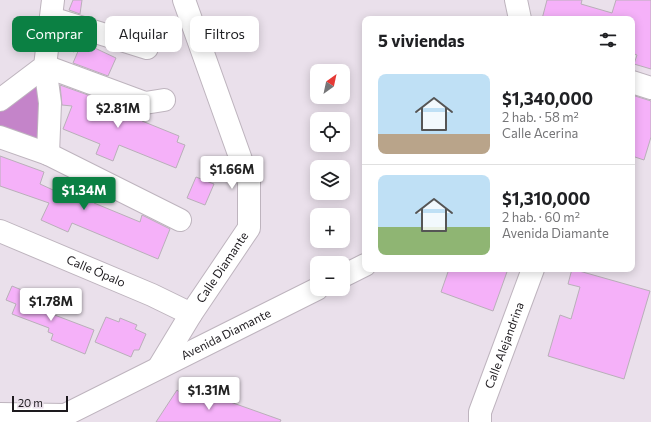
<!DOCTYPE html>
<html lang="es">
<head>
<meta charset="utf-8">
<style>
	body { margin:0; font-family:Commissioner,sans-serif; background:#f2f2f2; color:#202124; height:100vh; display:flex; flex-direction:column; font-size:15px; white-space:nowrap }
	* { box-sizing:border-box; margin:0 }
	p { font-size:13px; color:#757577 }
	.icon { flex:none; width:22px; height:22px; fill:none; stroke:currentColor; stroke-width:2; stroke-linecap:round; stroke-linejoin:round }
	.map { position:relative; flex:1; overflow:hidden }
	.details { position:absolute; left:362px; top:16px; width:273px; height:256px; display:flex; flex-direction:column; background:#fff; border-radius:8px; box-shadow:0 2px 10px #0003 }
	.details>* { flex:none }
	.guide { position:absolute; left:12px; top:16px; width:290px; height:36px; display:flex; gap:8px }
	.needle { width:26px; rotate:33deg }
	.fabs { position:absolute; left:310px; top:64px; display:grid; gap:8px }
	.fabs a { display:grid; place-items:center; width:40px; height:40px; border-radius:8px; background:#fff; box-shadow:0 2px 10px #0003; font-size:20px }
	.scale { position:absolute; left:12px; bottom:10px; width:56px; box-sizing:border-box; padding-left:4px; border:2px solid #1d1a1e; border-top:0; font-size:11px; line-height:14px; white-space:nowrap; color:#1d1a1e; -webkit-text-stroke:3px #eae0eb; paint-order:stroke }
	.price { position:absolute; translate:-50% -34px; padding:0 9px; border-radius:4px; background:#fff; color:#222; font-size:13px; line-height:26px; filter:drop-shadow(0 1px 2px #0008) }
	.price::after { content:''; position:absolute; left:50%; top:24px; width:12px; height:9px; margin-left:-6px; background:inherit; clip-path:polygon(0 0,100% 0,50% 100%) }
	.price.on { background:#0b8043; color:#fff }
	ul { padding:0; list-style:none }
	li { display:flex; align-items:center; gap:12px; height:100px; padding:0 16px }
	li+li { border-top:1px solid #e0e0e0 }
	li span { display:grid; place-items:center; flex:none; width:112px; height:80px; border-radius:8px; color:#555 }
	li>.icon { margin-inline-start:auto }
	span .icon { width:48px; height:48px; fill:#fffc; stroke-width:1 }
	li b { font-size:17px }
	h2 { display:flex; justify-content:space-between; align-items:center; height:48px; padding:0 16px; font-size:17px }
	.tag { padding:0 14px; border-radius:8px; background:#fff; box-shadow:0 2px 10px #0003; font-size:14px; line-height:36px }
	.tag.on { background:#0b8043; color:#fff }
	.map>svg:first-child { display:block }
	.forest { fill:#c484c9 }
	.building { fill:#f5b1f9; stroke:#b9afb9 }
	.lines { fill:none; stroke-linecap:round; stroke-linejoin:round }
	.minor-casing { stroke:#beb4be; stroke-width:24 }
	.minor { stroke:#fff; stroke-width:22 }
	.labels { text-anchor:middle; stroke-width:3.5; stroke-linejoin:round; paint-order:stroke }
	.street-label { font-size:12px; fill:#1d1a1e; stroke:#eae0eb }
</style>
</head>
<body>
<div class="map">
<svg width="651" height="422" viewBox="0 0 651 422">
	<rect width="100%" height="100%" fill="#eae0eb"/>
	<path class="forest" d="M 30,84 L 38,86 L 38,139 L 0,129 L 0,104 Z"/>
	<g class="building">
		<path d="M 73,0 L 82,0 L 80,14 L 69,10 Z"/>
		<path d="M 547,0 L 582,0 L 581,4 L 612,13 L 616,0 L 651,0 L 651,69 L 634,64 L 637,55 L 632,53 L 632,19 L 542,19 Z"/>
		<path d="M 133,17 L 149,24 L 144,34 L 128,29 Z"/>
		<path d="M 61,34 L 79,40 L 74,52 L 60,45 Z"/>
		<path d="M 82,42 L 116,58 L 108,76 L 73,63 Z"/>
		<path d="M 60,85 L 144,115 L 142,121 L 179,136 L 177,142 L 185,145 L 176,168 L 119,145 L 113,161 L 96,154 L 100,144 L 63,129 L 72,106 L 62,105 Z"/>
		<path d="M 632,95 L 651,101 L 651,137 L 644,160 L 632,156 Z"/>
		<path d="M 0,156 L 44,172 L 40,184 L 75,200 L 82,185 L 98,193 L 94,203 L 140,222 L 142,215 L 170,229 L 158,259 L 72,223 L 68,232 L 41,220 L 49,203 L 0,186 Z"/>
		<path d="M 196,177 L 214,184 L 205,205 L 187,198 Z"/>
		<path d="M 449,269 L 508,269 L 493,311 L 441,292 Z"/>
		<path d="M 572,269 L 650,291 L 624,379 L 548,356 L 560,315 L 571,319 L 580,287 L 568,284 Z"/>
		<path d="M 12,286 L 34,295 L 32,302 L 46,307 L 44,311 L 94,330 L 85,354 L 51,340 L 53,334 L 48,332 L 49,328 L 12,314 L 16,304 L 6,300 Z"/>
		<path d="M 106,317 L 119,322 L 120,318 L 137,325 L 135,329 L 146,334 L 139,350 L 134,350 L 131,357 L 95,342 Z"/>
		<path d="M 177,390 L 189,400 L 202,392 L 281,420 L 280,422 L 156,422 Z"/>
	</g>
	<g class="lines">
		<g class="minor-casing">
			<g id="minor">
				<path d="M 516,0 L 520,19"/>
				<path d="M 51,18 L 147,48"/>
				<path d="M 632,82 L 651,88"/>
				<path d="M 0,100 L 45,66 L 53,0"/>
				<path d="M 0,137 L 48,154 L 180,220"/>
				<path d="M 48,154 L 50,103 L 45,66 L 145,103 L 164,100"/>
				<path id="s1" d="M 0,231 L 152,295 L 191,314"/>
				<path d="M 343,276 L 365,265"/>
				<path id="s2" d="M 159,367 L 191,314 L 249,228 L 249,182 L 184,0"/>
				<path id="s3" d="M 0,414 L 65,415 L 317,289"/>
				<path id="s4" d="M 480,422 L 480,412 L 533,269"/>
			</g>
		</g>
		<use href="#minor" class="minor"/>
	</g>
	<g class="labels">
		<g class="street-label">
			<text dy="4" stroke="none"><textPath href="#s2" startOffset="118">Calle Diamante</textPath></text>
			<text dy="4" stroke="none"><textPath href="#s1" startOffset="104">Calle Ópalo</textPath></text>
			<text dy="4" stroke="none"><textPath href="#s3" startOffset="245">Avenida Diamante</textPath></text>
			<text dy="4" stroke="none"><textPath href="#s4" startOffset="81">Calle Alejandrina</textPath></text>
		</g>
	</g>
</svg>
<div class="fabs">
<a><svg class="needle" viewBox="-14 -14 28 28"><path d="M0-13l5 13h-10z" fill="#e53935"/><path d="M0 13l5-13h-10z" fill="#757577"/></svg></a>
<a><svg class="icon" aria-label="locate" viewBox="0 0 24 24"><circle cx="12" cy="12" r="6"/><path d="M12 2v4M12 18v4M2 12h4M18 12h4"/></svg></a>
<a><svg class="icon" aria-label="layers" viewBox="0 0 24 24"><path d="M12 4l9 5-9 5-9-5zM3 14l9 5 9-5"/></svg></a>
<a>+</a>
<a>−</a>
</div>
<div class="scale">20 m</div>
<b class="price" style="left:118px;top:129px">$2.81M</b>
<b class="price" style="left:232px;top:190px">$1.66M</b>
<b class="price on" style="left:84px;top:211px">$1.34M</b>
<b class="price" style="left:51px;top:322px">$1.78M</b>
<b class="price" style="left:209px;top:411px">$1.31M</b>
<div class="guide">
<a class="tag on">Comprar</a>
<a class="tag">Alquilar</a>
<a class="tag">Filtros</a>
</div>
<section class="details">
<h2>5 viviendas<svg class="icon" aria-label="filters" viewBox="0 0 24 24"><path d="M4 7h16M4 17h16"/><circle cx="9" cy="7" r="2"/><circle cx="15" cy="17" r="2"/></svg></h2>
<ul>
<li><span style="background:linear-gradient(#bfe0f5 75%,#b9a48a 0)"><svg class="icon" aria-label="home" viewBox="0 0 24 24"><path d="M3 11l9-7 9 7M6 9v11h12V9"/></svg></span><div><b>$1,340,000</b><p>2 hab. · 58 m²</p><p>Calle Acerina</p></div></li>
<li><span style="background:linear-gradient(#bfe0f5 65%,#8fb573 0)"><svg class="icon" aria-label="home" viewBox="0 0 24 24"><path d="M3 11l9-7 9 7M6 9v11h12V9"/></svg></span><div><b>$1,310,000</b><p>2 hab. · 60 m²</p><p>Avenida Diamante</p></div></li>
</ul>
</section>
</div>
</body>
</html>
